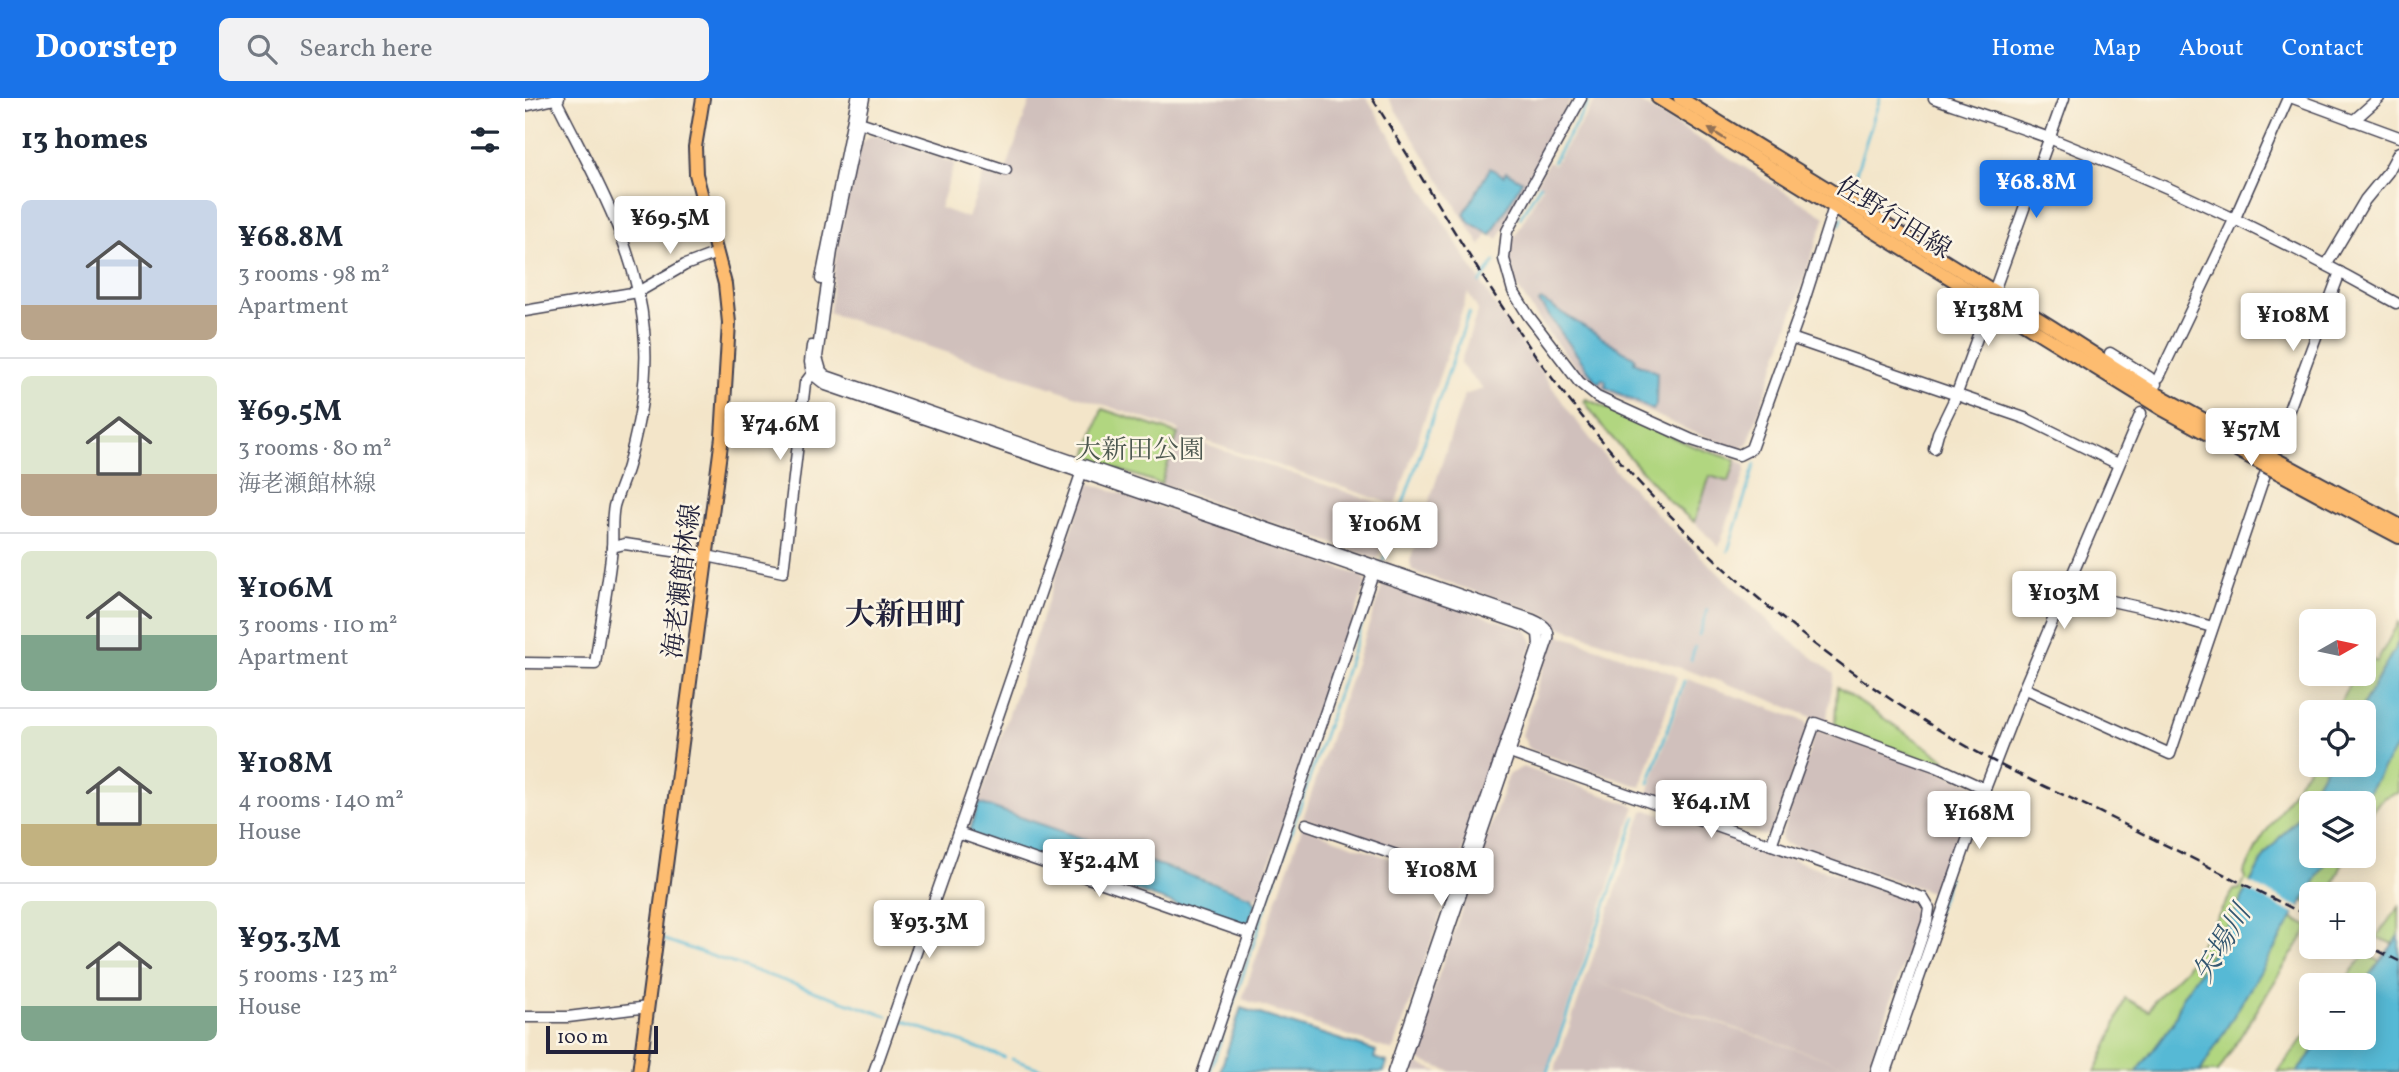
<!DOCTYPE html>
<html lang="en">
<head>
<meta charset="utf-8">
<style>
	body { margin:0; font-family:Vollkorn,"Noto Serif JP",serif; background:#f2f2f3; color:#1f2937; height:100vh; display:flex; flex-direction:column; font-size:26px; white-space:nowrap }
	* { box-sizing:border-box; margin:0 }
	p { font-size:23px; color:#747a83 }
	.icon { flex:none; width:38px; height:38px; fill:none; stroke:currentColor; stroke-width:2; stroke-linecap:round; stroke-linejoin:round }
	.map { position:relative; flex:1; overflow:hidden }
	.side { display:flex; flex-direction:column; background:#fff; width:525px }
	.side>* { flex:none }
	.needle { width:46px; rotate:81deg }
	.fabs { position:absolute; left:1774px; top:511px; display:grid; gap:14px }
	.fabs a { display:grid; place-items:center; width:77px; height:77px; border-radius:10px; background:#fff; box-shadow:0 4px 18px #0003; font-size:35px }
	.scale { position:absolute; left:21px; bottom:18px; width:112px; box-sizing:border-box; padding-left:7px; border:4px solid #22223b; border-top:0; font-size:19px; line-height:24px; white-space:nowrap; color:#22223b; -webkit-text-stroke:5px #fcf5e5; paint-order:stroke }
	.price { position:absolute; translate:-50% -60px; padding:0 16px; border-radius:7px; background:#fff; color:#222; font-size:23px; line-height:46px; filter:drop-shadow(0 2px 4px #0008) }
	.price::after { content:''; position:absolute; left:50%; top:42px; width:21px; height:16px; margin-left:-10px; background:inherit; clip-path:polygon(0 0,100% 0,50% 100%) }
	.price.current { background:#1a73e8; color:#fff }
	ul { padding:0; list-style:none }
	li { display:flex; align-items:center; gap:21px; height:175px; padding:0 21px }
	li+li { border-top:2px solid #e0e1e3 }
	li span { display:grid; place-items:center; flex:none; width:196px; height:140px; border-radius:10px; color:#555 }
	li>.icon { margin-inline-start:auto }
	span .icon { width:84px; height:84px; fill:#fffc; stroke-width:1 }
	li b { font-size:30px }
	h2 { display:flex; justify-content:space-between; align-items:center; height:84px; padding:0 21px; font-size:30px }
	header { display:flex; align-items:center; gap:42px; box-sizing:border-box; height:98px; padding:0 35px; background:#1a73e8; color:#fff }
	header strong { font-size:33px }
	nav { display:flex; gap:38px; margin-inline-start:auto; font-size:24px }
	.search { width:490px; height:63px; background:#f2f2f3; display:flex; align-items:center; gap:18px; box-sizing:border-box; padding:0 24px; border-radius:10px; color:#747a83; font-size:26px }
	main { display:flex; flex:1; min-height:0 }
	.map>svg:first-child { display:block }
	.industrial { fill:#d0c0bc; fill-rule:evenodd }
	.green { fill:#b1d680; stroke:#6a7c5e; stroke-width:2 }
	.water { fill:#56b9d5; stroke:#3c6e88; stroke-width:2 }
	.pier { fill:#f3e5c9 }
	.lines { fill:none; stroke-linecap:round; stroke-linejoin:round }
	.stream { stroke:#56b9d5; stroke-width:2.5 }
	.minor-casing { stroke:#413f50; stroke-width:13 }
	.major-casing { stroke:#413f50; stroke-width:16 }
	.minor { stroke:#fff; stroke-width:10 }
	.major { stroke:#fdbc6f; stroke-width:12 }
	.rail { stroke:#22223b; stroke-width:2.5; stroke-dasharray:10 5; stroke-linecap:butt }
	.major-bridge-casing { stroke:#413f50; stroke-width:16; stroke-linecap:butt }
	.major-bridge { stroke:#fdbc6f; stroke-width:12 }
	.oneway { fill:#906f55 }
	.labels { text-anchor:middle; stroke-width:5; stroke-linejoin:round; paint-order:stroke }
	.street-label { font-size:26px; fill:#22223b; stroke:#fcf5e5 }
	.park-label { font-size:26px; fill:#4d5850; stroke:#fcf5e5 }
	.water-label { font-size:28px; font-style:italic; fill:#345771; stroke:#fcf5e5 }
	.quarter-label { font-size:30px; font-weight:bold; fill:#22223b; stroke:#fcf5e5 }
</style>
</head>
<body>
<header>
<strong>Doorstep</strong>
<div class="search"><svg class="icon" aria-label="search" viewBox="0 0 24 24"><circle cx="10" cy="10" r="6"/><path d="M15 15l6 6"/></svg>Search here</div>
<nav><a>Home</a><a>Map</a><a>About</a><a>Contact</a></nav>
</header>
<main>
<section class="side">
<h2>13 homes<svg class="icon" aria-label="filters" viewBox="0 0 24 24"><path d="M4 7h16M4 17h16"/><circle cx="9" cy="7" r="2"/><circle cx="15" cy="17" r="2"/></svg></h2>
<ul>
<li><span style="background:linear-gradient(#c9d6e8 75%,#b9a48a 0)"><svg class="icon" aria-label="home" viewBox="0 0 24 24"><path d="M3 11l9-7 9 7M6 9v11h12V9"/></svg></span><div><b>¥68.8M</b><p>3 rooms · 98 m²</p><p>Apartment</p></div></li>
<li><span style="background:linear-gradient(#dfe7d0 70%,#b9a48a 0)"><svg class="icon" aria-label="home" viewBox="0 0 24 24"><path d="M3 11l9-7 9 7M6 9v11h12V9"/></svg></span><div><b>¥69.5M</b><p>3 rooms · 80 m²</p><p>海老瀬館林線</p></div></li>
<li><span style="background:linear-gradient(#dfe7d0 60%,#7fa58c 0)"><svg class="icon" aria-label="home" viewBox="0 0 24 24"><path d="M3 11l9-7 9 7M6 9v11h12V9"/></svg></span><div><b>¥106M</b><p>3 rooms · 110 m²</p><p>Apartment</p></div></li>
<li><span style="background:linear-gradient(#dfe7d0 70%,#c2b280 0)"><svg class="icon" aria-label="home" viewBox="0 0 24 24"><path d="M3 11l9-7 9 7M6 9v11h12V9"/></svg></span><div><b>¥108M</b><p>4 rooms · 140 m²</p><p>House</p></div></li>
<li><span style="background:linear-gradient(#dfe7d0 75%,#7fa58c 0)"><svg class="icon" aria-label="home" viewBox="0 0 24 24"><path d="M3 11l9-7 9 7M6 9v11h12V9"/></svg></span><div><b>¥93.3M</b><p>5 rooms · 123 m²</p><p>House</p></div></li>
</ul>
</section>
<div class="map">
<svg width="1874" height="974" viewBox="0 0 1874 974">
	<rect width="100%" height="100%" fill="#fcf5e5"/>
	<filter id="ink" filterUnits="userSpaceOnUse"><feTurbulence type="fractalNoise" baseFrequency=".0143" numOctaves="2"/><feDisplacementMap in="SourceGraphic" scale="14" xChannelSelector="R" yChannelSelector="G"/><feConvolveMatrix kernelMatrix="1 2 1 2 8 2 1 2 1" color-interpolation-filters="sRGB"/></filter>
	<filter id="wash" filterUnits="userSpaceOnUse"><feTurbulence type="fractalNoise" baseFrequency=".00686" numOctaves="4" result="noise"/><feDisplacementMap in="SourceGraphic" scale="28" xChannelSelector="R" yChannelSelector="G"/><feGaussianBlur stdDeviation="1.57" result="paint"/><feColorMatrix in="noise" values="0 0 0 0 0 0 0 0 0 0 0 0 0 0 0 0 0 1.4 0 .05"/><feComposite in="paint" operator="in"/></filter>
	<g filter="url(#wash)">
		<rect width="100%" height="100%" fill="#f3e5c9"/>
		<g class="industrial">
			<path d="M 506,0 L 842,0 L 975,215 L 1046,316 L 1090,372 L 1132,416 L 1255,534 L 1309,576 L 1301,625 L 1226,594 L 1029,527 L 1022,517 L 887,473 L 885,463 L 939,297 L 958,291 L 935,266 L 953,212 L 943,195 L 870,407 L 674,341 L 673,344 L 869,410 L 853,461 L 636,386 L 654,332 L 304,215 L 311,157 L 333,50 L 338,43 L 345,38 L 354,38 L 430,65 L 415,110 L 443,120 L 459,75 L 478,81 Z"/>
			<path d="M 863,0 L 1047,0 L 1015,53 L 1017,61 L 973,141 L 962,136 L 956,148 Z"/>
			<path d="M 1072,0 L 1108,0 L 1300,119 L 1223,346 L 1214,350 L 1167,334 L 1065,286 L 1023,235 L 993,190 L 987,176 L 983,151 L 1017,89 L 1012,84 L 1023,64 L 1029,67 Z"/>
			<path d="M 1211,362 L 1220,366 L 1221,371 L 1194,449 L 1169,424 L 1185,378 L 1204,384 Z"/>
			<path d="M 567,386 L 837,478 L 841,485 L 733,799 L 454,704 L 562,388 Z"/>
			<path d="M 858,486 L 1002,532 L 1008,544 L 933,766 L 924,770 L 778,720 Z"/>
			<path d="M 1029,535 L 1149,576 L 1152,579 L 1116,689 L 1004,651 L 997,637 Z"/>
			<path d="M 1162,581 L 1280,623 L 1283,629 L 1247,734 L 1239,738 L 1122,698 Z"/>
			<path d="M 1291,632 L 1416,674 L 1453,689 L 1415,797 L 1259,745 L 1256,739 Z"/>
			<path d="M 998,669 L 1110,708 L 1021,974 L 927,974 L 885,959 L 984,676 Z"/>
			<path d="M 1122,712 L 1384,801 L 1393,823 L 1342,974 L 1029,974 L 1118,713 ZM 1070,883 L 1331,971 L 1139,908 Z"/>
			<path d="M 777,729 L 922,781 L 926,788 L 868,953 L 717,901 Z"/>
			<path d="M 883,962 L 915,974 L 879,974 Z"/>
		</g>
		<g class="green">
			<path d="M 1061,301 L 1170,349 L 1211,362 L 1204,384 L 1185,378 L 1169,424 L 1145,404 L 1081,333 L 1059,303 Z"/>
			<path d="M 577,311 L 653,336 L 636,386 L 561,361 Z"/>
			<path d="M 1874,523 L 1874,543 L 1834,614 L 1811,614 L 1829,576 L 1839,576 L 1839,558 L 1852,564 Z"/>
			<path d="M 1312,589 L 1420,661 L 1417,668 L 1312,630 L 1310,626 Z"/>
			<path d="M 1874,644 L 1874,695 C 1853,698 1850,710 1839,727 L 1839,705 L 1837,705 Z"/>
			<path d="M 1787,664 L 1787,667 L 1802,667 L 1772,720 L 1741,755 L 1693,846 L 1658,898 L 1648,925 L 1612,974 L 1570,974 L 1584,944 L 1600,900 L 1624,913 L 1630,901 L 1661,870 L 1709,792 L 1715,791 L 1721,780 L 1719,775 L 1735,743 Z"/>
			<path d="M 1805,758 L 1821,758 L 1804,796 L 1787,796 L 1787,807 L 1778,803 Z"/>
			<path d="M 1874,809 L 1874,838 L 1868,846 L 1851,839 Z"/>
			<path d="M 1767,820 L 1784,829 L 1693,974 L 1675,974 Z"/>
			<path d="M 1839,857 L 1855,863 L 1837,887 L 1816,887 Z"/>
			<path d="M 1787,928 L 1787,940 L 1798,940 L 1772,974 L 1753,974 Z"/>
		</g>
		<g class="water">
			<path d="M 965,70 L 979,78 L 981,74 L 997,83 L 966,137 L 944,124 L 939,116 Z"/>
			<path d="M 1016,202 L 1110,260 L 1109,264 L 1132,274 L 1131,307 L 1128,312 L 1080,289 L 1081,283 L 1077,281 L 1074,285 L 1071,283 L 1014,204 Z"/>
			<path d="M 1874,543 L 1874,644 L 1837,705 L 1787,705 L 1787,758 L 1805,758 L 1675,974 L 1612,974 L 1648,925 L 1658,898 L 1693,846 L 1741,755 L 1772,720 L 1802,667 L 1839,667 L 1839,614 L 1834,614 Z"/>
			<path d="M 454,705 L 728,799 L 727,802 L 731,804 L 723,827 L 717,829 L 447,737 L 445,731 Z"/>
			<path d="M 1874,838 L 1874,974 L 1772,974 L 1798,940 L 1839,940 L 1839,887 L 1837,887 Z"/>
			<path d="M 716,910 L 851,953 L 849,960 L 862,964 L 859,974 L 695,974 Z"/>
		</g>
		<path class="pier" d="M 1721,783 L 1777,811 L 1773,818 L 1717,790 Z"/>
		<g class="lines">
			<g class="stream">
				<path d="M 1028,64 L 1066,0"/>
				<path d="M 1323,100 L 1355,0"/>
				<path d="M 995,120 L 1015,87"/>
				<path d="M 1315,127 L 1317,120"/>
				<path d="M 955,185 L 970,163"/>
				<path d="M 1203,453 L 1230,366"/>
				<path d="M 858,463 L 944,215"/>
				<path d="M 1174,537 L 1182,512"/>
				<path d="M 1515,540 L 1538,485"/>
				<path d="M 1166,562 L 1170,549"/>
				<path d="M 1124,685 L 1159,583"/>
				<path d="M 1403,838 L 1424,779"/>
				<path d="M 137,841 L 362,918"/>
				<path d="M 373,922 L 479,959"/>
				<path d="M 487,961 L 524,974"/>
				<path d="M 685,974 L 852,481"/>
				<path d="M 1022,974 L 1111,719"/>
			</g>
		</g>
	</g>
	<g filter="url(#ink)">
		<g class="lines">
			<g class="minor-casing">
				<g id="minor">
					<path d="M 339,0 L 307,153 L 299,207 L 292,259 L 296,273 L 301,278 L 1008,522 C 1017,526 1025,530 1023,541 L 875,974"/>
					<path d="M 1056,0 L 982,133 L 979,161 L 988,193 L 1003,217 L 1054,284 L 1072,299 L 1167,342 L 1214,357 L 1226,351 L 1277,209 L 1309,109"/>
					<path d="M 1409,0 C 1447,13 1486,26 1524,40 C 1643,87 1759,142 1871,205"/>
					<path d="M 1768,0 L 1874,39"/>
					<path d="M 0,8 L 34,0"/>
					<path d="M 328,22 L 481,72"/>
					<path d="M 1828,23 L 1854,0"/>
					<path d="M 1802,166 L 1840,102 L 1863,74 L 1874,54"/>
					<path d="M 296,181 L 332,0"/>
					<path d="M 0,213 L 113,194 L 160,167 L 192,155"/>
					<path d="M 1266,240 L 1502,321 L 1593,366"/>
					<path d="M 287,248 L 285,264 L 287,276 L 301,287 L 1002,528 L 1013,535 L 1014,547 L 868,974"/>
					<path d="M 1585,255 L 1624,279 L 1631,286 L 1625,292"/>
					<path d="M 1634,279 L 1710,120 L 1763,0"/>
					<path d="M 1409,350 L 1413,335 L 1431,298 L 1539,0"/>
					<path d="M 87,449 L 100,446 L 182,458 L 258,474 L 280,285 L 287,276"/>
					<path d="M 1541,493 L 1632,513 L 1687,529"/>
					<path d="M 0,565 L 70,566 C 75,528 83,489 87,450 C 88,436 86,422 89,408 C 93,394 99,382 103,368 C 115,323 124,279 119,232 C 112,148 66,73 30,0"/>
					<path d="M 1499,590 L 1645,656 L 1739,379 L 1815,174"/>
					<path d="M 982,654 L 1398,800 L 1404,810 L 1402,824 L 1351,974"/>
					<path d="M 781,726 L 938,780"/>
					<path d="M 433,735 L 725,836"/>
					<path d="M 1246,747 L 1290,625 L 1412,669 L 1460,691"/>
					<path d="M 0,919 L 43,919 L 123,909"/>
					<path d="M 349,974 L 433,735 L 558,370"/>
					<path d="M 678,974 L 849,472"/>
					<path d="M 1361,974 L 1460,691 L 1499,590 L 1616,315"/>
				</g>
			</g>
			<g class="major-casing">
				<g id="major">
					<path d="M 1133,0 L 1637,311 L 1739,367"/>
					<path d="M 1155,0 L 1527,229 L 1625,292 L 1743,357"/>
					<path d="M 1806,391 L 1874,427"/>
					<path d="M 1802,401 L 1874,439"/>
					<path d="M 114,974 L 197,339 L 204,225 L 200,186 L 171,76 L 170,49 L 178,0"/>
				</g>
			</g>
			<use href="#minor" class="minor"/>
			<use href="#major" class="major"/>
			<g class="rail">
				<path d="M 847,0 C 912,102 971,210 1047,306 C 1159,447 1301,571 1459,658 C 1494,678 1532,693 1568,711 C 1641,747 1714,784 1787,820"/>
				<path d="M 1839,846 L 1874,863"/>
			</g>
			<g class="major-bridge-casing">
				<g id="major-bridge">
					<path d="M 1743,357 L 1806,391"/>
					<path d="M 1739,367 L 1802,401"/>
				</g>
			</g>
			<use href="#major-bridge" class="major-bridge"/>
		</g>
		<defs><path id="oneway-solid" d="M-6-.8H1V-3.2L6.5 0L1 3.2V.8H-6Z" transform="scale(1.75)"/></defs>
		<use class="oneway" href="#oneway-solid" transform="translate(1192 36) rotate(-148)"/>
	</g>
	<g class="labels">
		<g class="street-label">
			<text transform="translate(1369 119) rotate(32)" y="9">佐野行田線</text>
			<text transform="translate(156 483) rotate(-83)" y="9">海老瀬館林線</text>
		</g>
		<g class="park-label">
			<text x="615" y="360">大新田公園</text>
		</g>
		<g class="water-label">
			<text transform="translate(1696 845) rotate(-59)" y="10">矢場川</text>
		</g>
		<g class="quarter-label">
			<text x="380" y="526">大新田町</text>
		</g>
	</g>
</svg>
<div class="fabs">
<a><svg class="needle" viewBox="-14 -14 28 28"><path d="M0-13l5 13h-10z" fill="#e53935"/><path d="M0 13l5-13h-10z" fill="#747a83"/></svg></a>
<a><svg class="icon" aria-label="locate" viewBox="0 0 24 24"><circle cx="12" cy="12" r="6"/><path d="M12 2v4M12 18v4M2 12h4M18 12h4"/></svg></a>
<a><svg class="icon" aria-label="layers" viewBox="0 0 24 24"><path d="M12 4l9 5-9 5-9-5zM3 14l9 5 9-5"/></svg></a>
<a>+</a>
<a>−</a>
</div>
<div class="scale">100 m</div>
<b class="price current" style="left:1511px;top:122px">¥68.8M</b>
<b class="price" style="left:145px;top:158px">¥69.5M</b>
<b class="price" style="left:1463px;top:250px">¥138M</b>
<b class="price" style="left:1768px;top:255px">¥108M</b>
<b class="price" style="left:255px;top:364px">¥74.6M</b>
<b class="price" style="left:1726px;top:370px">¥57M</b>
<b class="price" style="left:860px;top:464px">¥106M</b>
<b class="price" style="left:1539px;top:533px">¥103M</b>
<b class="price" style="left:1186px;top:742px">¥64.1M</b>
<b class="price" style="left:1454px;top:753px">¥168M</b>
<b class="price" style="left:574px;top:801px">¥52.4M</b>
<b class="price" style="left:916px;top:810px">¥108M</b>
<b class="price" style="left:404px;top:862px">¥93.3M</b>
</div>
</main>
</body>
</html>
